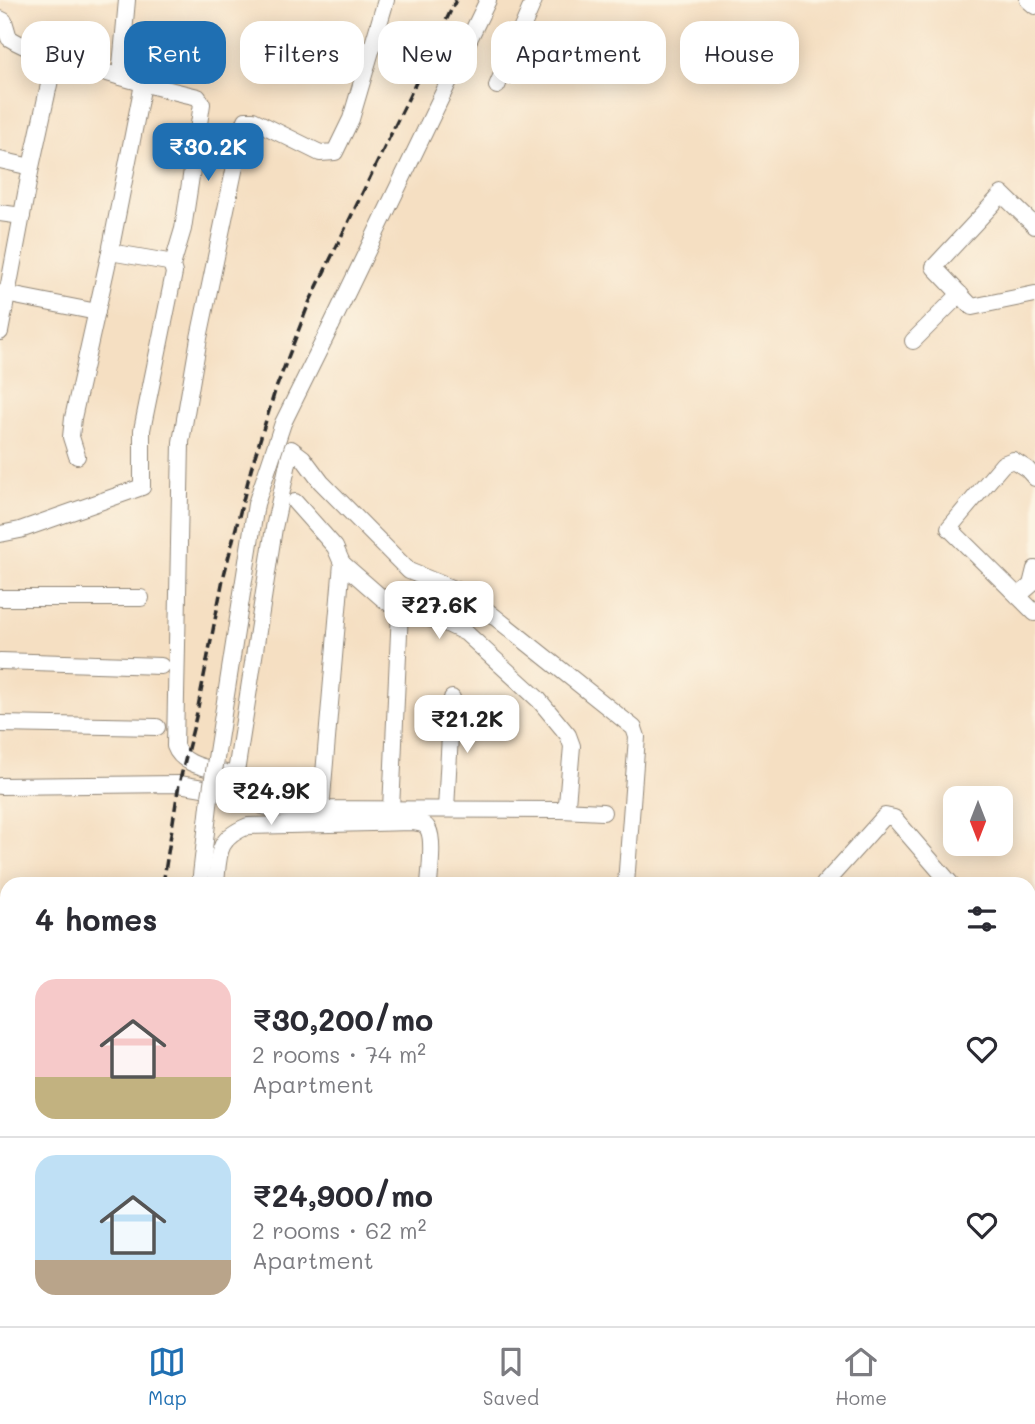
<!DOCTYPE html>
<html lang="en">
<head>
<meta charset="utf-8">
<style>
	body { margin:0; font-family:Mali,sans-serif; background:#f7f7f7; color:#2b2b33; height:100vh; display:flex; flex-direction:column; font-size:26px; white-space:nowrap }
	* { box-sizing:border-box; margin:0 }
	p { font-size:23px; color:#7c7c81 }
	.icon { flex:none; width:38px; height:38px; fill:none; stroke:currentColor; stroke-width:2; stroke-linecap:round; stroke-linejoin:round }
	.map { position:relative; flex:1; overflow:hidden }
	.drawer { position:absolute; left:0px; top:877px; width:1036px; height:450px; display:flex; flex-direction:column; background:#fff; border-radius:21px 21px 0 0; box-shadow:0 4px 18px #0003 }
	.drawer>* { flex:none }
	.guide { position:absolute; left:21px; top:21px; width:994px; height:63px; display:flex; gap:14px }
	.needle { width:46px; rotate:180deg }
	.tools { position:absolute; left:943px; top:786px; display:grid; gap:14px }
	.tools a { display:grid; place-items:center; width:70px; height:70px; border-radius:14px; background:#fff; box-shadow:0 4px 18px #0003; font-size:35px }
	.price { position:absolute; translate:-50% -60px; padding:0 16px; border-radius:14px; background:#fff; color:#222; font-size:23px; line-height:46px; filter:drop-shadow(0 2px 4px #0008) }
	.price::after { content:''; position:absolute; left:50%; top:42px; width:21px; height:16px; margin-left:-10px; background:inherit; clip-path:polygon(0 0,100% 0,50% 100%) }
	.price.on { background:#1f6fb2; color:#fff }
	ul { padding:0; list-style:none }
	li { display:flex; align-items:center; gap:21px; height:175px; padding:0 35px }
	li+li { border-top:2px solid #e1e1e2 }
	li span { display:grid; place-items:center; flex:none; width:196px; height:140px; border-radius:21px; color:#555 }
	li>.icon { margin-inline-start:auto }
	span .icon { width:84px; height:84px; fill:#fffc; stroke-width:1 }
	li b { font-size:30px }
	h2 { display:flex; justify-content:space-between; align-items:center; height:84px; padding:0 35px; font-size:30px }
	.tag { padding:0 24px; border-radius:21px; background:#fff; box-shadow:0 4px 18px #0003; font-size:24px; line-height:63px }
	.tag.on { background:#1f6fb2; color:#fff }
	.tabs { display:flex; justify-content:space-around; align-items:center; height:98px; border-top:2px solid #e1e1e2; background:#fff; font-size:19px; color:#7c7c81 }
	.tabs a { display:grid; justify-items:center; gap:4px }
	.tabs .on { color:#1f6fb2 }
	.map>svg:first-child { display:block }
	.industrial { fill:#d2bdc6 }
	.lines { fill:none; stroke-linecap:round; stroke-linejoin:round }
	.minor-casing { stroke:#908576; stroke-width:18 }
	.minor { stroke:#fff; stroke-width:16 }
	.rail { stroke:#2b2b2b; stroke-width:3.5; stroke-dasharray:10 5; stroke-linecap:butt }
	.minor-bridge-casing { stroke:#908576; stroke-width:18; stroke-linecap:butt }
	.minor-bridge { stroke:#fff; stroke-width:16 }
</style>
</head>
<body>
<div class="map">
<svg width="1035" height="1326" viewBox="0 0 1035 1326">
	<rect width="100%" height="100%" fill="#fcf5e5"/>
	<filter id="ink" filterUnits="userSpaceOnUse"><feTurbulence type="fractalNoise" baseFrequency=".0143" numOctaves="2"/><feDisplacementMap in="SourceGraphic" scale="14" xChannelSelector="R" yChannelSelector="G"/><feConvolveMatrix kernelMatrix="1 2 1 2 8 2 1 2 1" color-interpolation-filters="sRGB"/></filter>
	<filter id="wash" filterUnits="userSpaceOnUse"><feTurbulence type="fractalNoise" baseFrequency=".00686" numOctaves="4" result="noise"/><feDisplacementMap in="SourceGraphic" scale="28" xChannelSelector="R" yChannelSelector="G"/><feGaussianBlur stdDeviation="1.57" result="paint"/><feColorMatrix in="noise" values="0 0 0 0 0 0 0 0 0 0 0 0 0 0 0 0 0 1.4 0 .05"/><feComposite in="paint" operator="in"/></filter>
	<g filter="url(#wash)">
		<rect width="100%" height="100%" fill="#f5dfc2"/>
		<path class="industrial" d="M 404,1320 L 712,1320 L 714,1326 L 364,1326 Z"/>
	</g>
	<g filter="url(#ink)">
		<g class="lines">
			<g class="minor-casing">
				<g id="minor">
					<path d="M 386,0 L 351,119 L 335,152 L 320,153 L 253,120 L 246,120 L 243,128 L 199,338 L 181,442 L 175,746 C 182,766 210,768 229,774 L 235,772 L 237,766 L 274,528 L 291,449 L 303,458 L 321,482 L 409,571 L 466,594 L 634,728 L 637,737 L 626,884"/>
					<path d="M 1028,0 L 1035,6"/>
					<path d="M 0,19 L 4,21 L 9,38 C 30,51 57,58 81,65 C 120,77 158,88 198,97 L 202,104 L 183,229 L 172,266 L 174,273 L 142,430 L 142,487 L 20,530 L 0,534"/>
					<path d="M 120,77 L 127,0"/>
					<path d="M 497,86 L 534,0"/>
					<path d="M 0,160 L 31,167"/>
					<path d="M 0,213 L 22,216"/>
					<path d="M 1035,226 L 1002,194 L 934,267 L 972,307 L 1035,294"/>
					<path d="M 110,252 L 168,262 L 172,266"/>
					<path d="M 0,293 L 97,312"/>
					<path d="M 331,326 L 488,0"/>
					<path d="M 0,332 L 31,167 L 55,57"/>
					<path d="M 913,341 L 960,294"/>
					<path d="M 77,456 L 71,437 L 73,418 L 110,252 L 143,84"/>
					<path d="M 1035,478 L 1027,469 L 1013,460 L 1003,464 L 949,528 L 1035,613"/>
					<path d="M 1018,596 L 1031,585 L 1035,569"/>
					<path d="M 0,598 L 141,598"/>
					<path d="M 0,661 L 161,666"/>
					<path d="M 0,724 L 157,727"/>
					<path d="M 0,786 L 179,784 L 245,795 L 263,806 L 273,809 L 561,810 L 567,804 L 572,746 L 568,735 L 539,700 L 466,633 L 443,622 L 400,611 L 382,598 L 342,563 L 335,547 L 295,502"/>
					<path d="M 321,809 L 342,563"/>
					<path d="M 391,809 L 400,611"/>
					<path d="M 446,809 L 452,698"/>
					<path d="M 561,810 L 603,812"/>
					<path d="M 200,884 L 210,797"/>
					<path d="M 216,884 C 219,853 216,839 248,826 L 412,822 C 418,823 425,823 428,829 C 434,839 430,871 429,884"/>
					<path d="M 824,884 L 885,816 L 894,818 L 951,884"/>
					<path d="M 1029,1007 L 1035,1007"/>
					<path d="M 0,1192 L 7,1192"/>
					<path d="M 1029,1207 L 1035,1202"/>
					<path d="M 1029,1263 L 1035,1268"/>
					<path d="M 0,1288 L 7,1311"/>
					<path d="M 97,1320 L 99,1326"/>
					<path d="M 179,1320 L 179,1326"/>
					<path d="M 683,1320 L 685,1326"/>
				</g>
			</g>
			<use href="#minor" class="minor"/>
			<g class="rail">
				<path d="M 163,884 L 179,784 L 196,717 L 223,579 L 251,469 L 275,391 L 309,303 L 456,0"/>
				<path d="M 125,1320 L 125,1326"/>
			</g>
			<g class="minor-bridge-casing">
				<path id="minor-bridge" d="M 210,797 L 256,504 L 283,423 L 331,326"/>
			</g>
			<use href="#minor-bridge" class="minor-bridge"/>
		</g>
	</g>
</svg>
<div class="tools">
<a><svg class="needle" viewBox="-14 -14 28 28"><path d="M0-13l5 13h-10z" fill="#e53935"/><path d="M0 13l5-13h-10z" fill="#7c7c81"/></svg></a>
</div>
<b class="price on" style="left:208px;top:183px">₹30.2K</b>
<b class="price" style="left:439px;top:641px">₹27.6K</b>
<b class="price" style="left:467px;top:755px">₹21.2K</b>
<b class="price" style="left:271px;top:827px">₹24.9K</b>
<div class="guide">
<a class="tag">Buy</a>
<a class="tag on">Rent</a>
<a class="tag">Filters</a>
<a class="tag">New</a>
<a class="tag">Apartment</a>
<a class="tag">House</a>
</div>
<section class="drawer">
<h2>4 homes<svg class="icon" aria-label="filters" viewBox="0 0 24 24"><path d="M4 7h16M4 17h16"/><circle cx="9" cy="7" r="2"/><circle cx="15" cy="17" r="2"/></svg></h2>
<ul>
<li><span style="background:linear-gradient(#f6c9c9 70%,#c2b280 0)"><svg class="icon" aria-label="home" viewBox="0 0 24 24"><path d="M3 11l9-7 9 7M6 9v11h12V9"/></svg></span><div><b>₹30,200/mo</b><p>2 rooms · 74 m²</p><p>Apartment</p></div><svg class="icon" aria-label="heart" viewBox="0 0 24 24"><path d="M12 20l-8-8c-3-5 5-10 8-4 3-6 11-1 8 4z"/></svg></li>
<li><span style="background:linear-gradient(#bfe0f5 75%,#b9a48a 0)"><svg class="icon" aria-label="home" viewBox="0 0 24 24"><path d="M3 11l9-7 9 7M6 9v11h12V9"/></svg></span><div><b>₹24,900/mo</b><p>2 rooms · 62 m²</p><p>Apartment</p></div><svg class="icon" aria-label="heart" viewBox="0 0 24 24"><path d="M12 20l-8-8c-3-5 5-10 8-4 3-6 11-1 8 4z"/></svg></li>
</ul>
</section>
</div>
<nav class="tabs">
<a class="on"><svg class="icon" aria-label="map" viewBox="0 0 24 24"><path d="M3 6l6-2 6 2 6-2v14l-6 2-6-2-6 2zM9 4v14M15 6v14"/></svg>Map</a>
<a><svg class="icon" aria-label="saved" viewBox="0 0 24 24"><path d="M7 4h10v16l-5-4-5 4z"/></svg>Saved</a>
<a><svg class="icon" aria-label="home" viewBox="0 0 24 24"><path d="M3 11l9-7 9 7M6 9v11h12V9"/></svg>Home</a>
</nav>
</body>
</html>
